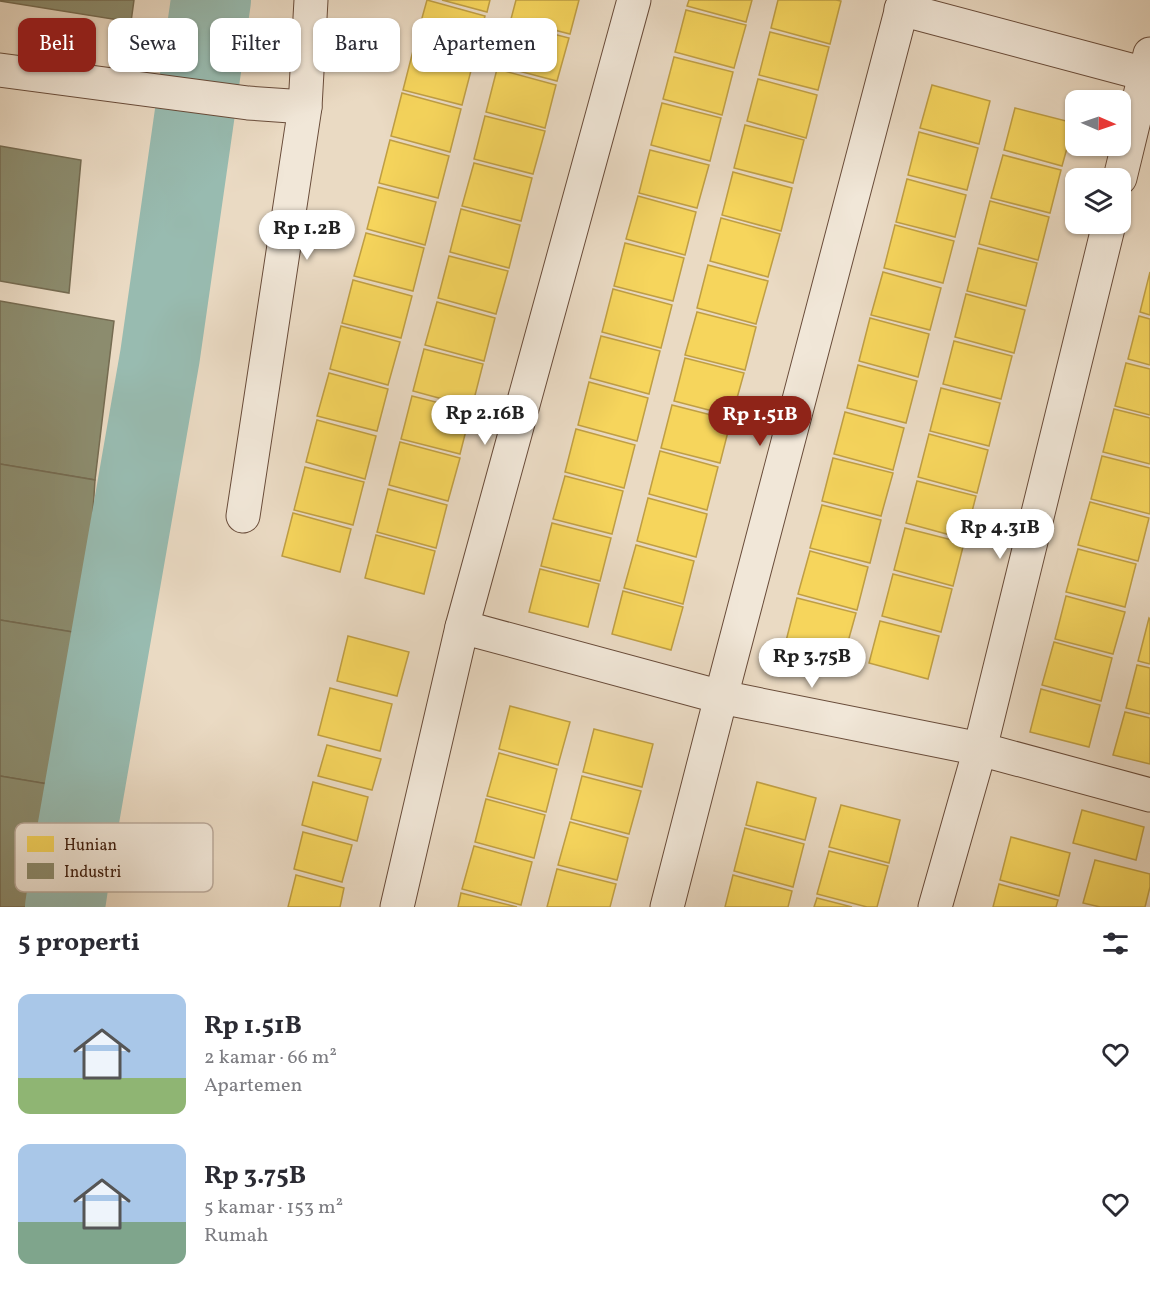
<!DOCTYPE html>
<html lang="id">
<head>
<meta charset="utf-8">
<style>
	body { margin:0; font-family:Vollkorn,serif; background:#f7f7f7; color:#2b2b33; height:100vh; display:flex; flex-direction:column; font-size:22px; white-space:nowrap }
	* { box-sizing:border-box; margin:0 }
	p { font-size:20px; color:#7c7c81 }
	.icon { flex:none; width:33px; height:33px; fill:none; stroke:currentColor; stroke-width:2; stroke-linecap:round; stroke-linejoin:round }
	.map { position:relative; height:907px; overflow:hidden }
	.panel { display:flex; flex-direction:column; background:#fff; flex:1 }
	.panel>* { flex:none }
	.guide { position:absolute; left:18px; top:18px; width:600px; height:54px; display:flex; gap:12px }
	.needle { width:39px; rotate:92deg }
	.buttons { position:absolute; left:1065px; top:90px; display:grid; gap:12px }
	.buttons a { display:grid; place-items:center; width:66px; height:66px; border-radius:12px; background:#fff; box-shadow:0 2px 4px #0004; font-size:30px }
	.price { position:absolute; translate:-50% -51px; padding:0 14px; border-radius:21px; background:#fff; color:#222; font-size:20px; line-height:39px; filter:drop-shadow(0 2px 3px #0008) }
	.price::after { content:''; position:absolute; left:50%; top:36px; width:18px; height:14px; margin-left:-9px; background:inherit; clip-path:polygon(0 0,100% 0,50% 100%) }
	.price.current { background:#8f2418; color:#fff }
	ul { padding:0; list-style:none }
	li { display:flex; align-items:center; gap:18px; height:150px; padding:0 18px }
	li span { display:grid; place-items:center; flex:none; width:168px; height:120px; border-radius:12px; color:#555 }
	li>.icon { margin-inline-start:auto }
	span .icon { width:72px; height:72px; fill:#fffc; stroke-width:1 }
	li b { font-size:26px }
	h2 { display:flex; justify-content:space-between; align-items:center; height:72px; padding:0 18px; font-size:26px }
	.pill { padding:0 21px; border-radius:12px; background:#fff; box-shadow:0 2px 4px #0004; font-size:21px; line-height:54px }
	.pill.current { background:#8f2418; color:#fff }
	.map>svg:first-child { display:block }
	.homes { fill:#f6d55c; stroke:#bf9e44; stroke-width:1.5 }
	.industry { fill:#8c8c6e; stroke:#756b51; stroke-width:1.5 }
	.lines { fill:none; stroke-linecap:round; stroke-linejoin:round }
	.river { stroke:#98bbb0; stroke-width:80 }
	.street-casing { stroke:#694c3a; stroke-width:35 }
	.street { stroke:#f1e7d8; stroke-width:33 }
	.key { fill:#f1e7d8; stroke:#bbaa9b; stroke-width:1.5 }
	.key-label { font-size:16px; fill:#3e1d0d }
</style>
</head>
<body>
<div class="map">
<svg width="1150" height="907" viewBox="0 0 1150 907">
	<rect width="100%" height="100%" fill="#eadac3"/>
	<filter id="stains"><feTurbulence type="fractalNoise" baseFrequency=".00333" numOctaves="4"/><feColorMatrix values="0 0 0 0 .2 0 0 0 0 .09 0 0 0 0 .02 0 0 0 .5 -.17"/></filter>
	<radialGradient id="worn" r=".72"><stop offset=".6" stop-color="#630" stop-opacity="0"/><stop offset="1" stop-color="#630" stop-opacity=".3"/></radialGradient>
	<g class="homes">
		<path d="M 427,0 L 485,16 L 474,58 L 415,43 Z"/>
		<path d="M 442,0 L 490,0 L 487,12 Z"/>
		<path d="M 516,0 L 579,0 L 570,34 L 511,19 Z"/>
		<path d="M 689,0 L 752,0 L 746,22 L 687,6 Z"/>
		<path d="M 778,0 L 836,0 L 841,1 L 830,44 L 771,28 Z"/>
		<path d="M 686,10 L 746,25 L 734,68 L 675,52 Z"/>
		<path d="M 510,23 L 569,38 L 557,81 L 499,66 Z"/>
		<path d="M 770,32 L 829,47 L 818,90 L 759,75 Z"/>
		<path d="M 414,47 L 473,63 L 462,105 L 403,90 Z"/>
		<path d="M 674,57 L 733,72 L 722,115 L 663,99 Z"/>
		<path d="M 497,69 L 556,85 L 545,128 L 486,112 Z"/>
		<path d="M 758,79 L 817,95 L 806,138 L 747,121 Z"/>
		<path d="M 932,85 L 990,101 L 979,144 L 920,128 Z"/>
		<path d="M 402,93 L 461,109 L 450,152 L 391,136 Z"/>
		<path d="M 662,103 L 721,118 L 710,161 L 651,145 Z"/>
		<path d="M 1015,108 L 1074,123 L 1062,166 L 1004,150 Z"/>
		<path d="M 485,116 L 545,131 L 533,174 L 474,159 Z"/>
		<path d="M 745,125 L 804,140 L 793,183 L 734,168 Z"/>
		<path d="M 919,132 L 978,148 L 967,190 L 908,175 Z"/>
		<path d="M 390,140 L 449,156 L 438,198 L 379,183 Z"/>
		<path d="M 650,150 L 709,165 L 697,208 L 639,193 Z"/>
		<path d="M 1003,155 L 1061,170 L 1050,213 L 991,198 Z"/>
		<path d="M 474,163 L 532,178 L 521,221 L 462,206 Z"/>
		<path d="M 733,172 L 792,188 L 781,231 L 722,215 Z"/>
		<path d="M 907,179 L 966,195 L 955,237 L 896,222 Z"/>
		<path d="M 378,187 L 436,202 L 425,245 L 367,229 Z"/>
		<path d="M 638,196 L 696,212 L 685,255 L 626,239 Z"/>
		<path d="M 990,201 L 1049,217 L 1038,260 L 979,244 Z"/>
		<path d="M 461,209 L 520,225 L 509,268 L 450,252 Z"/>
		<path d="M 721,218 L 780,234 L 768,277 L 710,261 Z"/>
		<path d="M 895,225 L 954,241 L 943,283 L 884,268 Z"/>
		<path d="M 366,233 L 424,248 L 413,291 L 354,276 Z"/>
		<path d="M 625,243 L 684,258 L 673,301 L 614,286 Z"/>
		<path d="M 978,248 L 1037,263 L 1026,306 L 967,291 Z"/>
		<path d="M 449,256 L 508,271 L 496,314 L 438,298 Z"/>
		<path d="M 708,265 L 768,281 L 756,324 L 697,308 Z"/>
		<path d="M 883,272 L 941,288 L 930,330 L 871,315 Z"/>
		<path d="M 1150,272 L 1150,315 L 1140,312 Z"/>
		<path d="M 353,280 L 412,296 L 401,338 L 342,323 Z"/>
		<path d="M 613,289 L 672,305 L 661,348 L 602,332 Z"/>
		<path d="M 966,294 L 1025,310 L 1014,353 L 955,337 Z"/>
		<path d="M 437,302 L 495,318 L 484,361 L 425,345 Z"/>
		<path d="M 697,312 L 756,327 L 745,370 L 685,355 Z"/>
		<path d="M 1139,316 L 1150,319 L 1150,365 L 1128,359 Z"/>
		<path d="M 870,318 L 929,334 L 918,377 L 859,361 Z"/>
		<path d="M 341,326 L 400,342 L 388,385 L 330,369 Z"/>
		<path d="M 601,336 L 660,351 L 649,394 L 590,378 Z"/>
		<path d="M 954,341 L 1012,356 L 1001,399 L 943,384 Z"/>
		<path d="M 424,349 L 483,364 L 472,407 L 413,391 Z"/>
		<path d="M 685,358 L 744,373 L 732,416 L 674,401 Z"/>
		<path d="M 1126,363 L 1150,369 L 1150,415 L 1115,406 Z"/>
		<path d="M 858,365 L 917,381 L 906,423 L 847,408 Z"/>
		<path d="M 329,373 L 388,389 L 377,431 L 317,416 Z"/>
		<path d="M 589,382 L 648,398 L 637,441 L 578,425 Z"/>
		<path d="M 941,388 L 1000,403 L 989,446 L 930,431 Z"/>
		<path d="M 412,396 L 471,411 L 460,454 L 401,439 Z"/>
		<path d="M 672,405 L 731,420 L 720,463 L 661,448 Z"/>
		<path d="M 1114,409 L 1150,418 L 1150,464 L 1103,452 Z"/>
		<path d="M 845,412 L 904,428 L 893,470 L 834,454 Z"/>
		<path d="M 317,420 L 376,436 L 365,479 L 306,462 Z"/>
		<path d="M 576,429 L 635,445 L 624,488 L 565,472 Z"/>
		<path d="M 929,434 L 988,450 L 977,493 L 918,477 Z"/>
		<path d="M 400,442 L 460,458 L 448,501 L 389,485 Z"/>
		<path d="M 660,451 L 718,467 L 707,510 L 649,494 Z"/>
		<path d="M 1102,456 L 1150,468 L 1150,514 L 1091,499 Z"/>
		<path d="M 833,458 L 893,473 L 881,516 L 822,501 Z"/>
		<path d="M 305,467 L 364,482 L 353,525 L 294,510 Z"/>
		<path d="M 565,476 L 623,491 L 612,534 L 553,519 Z"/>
		<path d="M 917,481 L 976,496 L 965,539 L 906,523 Z"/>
		<path d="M 388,489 L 447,505 L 436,548 L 377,532 Z"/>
		<path d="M 648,498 L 707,514 L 696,557 L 637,541 Z"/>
		<path d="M 1090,502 L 1149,518 L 1138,561 L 1078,545 Z"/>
		<path d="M 822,505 L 881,520 L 870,563 L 810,548 Z"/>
		<path d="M 293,513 L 351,529 L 340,572 L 282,556 Z"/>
		<path d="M 552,523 L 611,538 L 600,581 L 541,566 Z"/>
		<path d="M 905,528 L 964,543 L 953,586 L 894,570 Z"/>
		<path d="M 376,535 L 435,551 L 424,594 L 365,578 Z"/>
		<path d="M 636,545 L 694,561 L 683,604 L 624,588 Z"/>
		<path d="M 1078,549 L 1136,564 L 1125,607 L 1066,592 Z"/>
		<path d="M 810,551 L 868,567 L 857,610 L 798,594 Z"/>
		<path d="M 540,569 L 599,584 L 588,627 L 529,612 Z"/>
		<path d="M 893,574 L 952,589 L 941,632 L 882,616 Z"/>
		<path d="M 623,591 L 683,607 L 671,650 L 612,634 Z"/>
		<path d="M 1066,596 L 1125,612 L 1113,654 L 1055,639 Z"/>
		<path d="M 797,598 L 856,613 L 844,656 L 786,641 Z"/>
		<path d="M 1149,618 L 1150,619 L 1150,664 L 1138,661 Z"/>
		<path d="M 880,621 L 939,636 L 928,679 L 869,663 Z"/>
		<path d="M 348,636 L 409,652 L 397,696 L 337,681 Z"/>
		<path d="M 1054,642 L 1112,658 L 1101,701 L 1042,685 Z"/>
		<path d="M 1137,665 L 1150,668 L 1150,714 L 1126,708 Z"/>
		<path d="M 330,688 L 392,704 L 380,751 L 318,735 Z"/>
		<path d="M 1041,689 L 1100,705 L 1089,747 L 1030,732 Z"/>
		<path d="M 510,706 L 570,722 L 558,765 L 499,749 Z"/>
		<path d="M 1125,712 L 1150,718 L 1150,764 L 1113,755 Z"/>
		<path d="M 594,729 L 653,744 L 642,787 L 583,772 Z"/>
		<path d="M 327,745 L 381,759 L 372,790 L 318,776 Z"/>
		<path d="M 499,753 L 557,769 L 546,812 L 487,796 Z"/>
		<path d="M 582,776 L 641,791 L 629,834 L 571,819 Z"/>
		<path d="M 313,782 L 368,797 L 357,841 L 302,825 Z"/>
		<path d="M 757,782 L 816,798 L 805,840 L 746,825 Z"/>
		<path d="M 486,799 L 545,815 L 534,858 L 475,842 Z"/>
		<path d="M 841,805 L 900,820 L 889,863 L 829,847 Z"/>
		<path d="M 1082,810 L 1144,827 L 1136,860 L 1073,843 Z"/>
		<path d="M 570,822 L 628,838 L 617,880 L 558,865 Z"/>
		<path d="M 745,828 L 804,844 L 793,887 L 734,871 Z"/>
		<path d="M 303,832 L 352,845 L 342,882 L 294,869 Z"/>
		<path d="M 1011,837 L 1070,853 L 1059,896 L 1000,880 Z"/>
		<path d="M 474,846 L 532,862 L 521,905 L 462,889 Z"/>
		<path d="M 829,851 L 888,866 L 877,907 L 867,907 L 817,894 Z"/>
		<path d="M 1095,860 L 1150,874 L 1150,887 L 1145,907 L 1100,907 L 1083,903 Z"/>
		<path d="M 557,869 L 616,884 L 610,907 L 547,907 Z"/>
		<path d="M 296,875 L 344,888 L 340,907 L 288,907 Z"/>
		<path d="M 733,875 L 792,891 L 788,907 L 725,907 Z"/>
		<path d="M 999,884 L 1058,900 L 1056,907 L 993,907 Z"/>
		<path d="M 461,893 L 517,907 L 458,907 Z"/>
		<path d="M 817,898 L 852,907 L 814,907 Z"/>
	</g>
	<g class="industry">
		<path d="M 0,0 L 134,0 L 131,22 L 0,1 Z"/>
		<path d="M 0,146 L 81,160 L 69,293 L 0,281 Z"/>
		<path d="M 0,301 L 114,321 L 95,480 L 0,464 Z"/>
		<path d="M 0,464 L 95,480 L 85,634 L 0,620 Z"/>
		<path d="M 0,620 L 85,634 L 60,786 L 0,776 Z"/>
		<path d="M 0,776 L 60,786 L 41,907 L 0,907 Z"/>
	</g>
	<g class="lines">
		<path class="river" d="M 65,907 L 72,860 L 160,356 L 211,0"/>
		<g class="street-casing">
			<g id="street">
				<path d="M 901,9 L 1145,74"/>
				<path d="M 0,70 L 248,103 L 305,107"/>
				<path d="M 1120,178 L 1150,54"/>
				<path d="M 243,516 L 305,107 L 311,0"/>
				<path d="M 462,627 L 721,697 L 980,749 L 1150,795"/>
				<path d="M 397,907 L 462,627 L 634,0"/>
				<path d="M 667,907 L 721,697 L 904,0"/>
				<path d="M 935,907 L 980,749 L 1109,224"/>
			</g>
		</g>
		<use href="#street" class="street"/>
	</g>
	<rect x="15" y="823" width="198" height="69" rx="9" class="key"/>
	<rect x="27" y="836" width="27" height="16" fill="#f6d55c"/>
	<rect x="27" y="863" width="27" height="16" fill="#8c8c6e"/>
	<g class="key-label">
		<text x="64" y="850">Hunian</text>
		<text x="64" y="877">Industri</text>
	</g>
	<rect width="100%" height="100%" filter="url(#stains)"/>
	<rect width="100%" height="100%" fill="url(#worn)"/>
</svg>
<div class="buttons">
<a><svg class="needle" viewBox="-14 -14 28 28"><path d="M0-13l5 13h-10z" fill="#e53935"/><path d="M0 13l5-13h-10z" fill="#7c7c81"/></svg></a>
<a><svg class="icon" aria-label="layers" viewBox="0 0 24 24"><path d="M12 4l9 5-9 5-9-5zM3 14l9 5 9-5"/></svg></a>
</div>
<b class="price" style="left:307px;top:261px">Rp 1.2B</b>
<b class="price" style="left:485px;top:446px">Rp 2.16B</b>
<b class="price current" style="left:760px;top:447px">Rp 1.51B</b>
<b class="price" style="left:1000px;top:560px">Rp 4.31B</b>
<b class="price" style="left:812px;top:689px">Rp 3.75B</b>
<div class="guide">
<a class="pill current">Beli</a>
<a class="pill">Sewa</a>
<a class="pill">Filter</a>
<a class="pill">Baru</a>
<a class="pill">Apartemen</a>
</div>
</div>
<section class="panel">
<h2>5 properti<svg class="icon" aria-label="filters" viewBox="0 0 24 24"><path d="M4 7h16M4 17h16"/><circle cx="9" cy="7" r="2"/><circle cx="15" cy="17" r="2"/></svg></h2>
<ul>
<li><span style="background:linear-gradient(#a9c7e8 70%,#8fb573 0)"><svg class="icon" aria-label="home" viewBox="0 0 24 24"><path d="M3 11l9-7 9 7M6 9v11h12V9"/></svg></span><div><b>Rp 1.51B</b><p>2 kamar · 66 m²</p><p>Apartemen</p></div><svg class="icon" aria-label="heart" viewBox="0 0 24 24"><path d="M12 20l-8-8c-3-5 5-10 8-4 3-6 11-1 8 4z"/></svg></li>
<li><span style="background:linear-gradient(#a9c7e8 65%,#7fa58c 0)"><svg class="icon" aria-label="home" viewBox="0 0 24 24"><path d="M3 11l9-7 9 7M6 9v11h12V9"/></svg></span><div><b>Rp 3.75B</b><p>5 kamar · 153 m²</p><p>Rumah</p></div><svg class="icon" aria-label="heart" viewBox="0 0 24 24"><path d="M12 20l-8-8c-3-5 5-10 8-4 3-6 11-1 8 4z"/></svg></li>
</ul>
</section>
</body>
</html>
